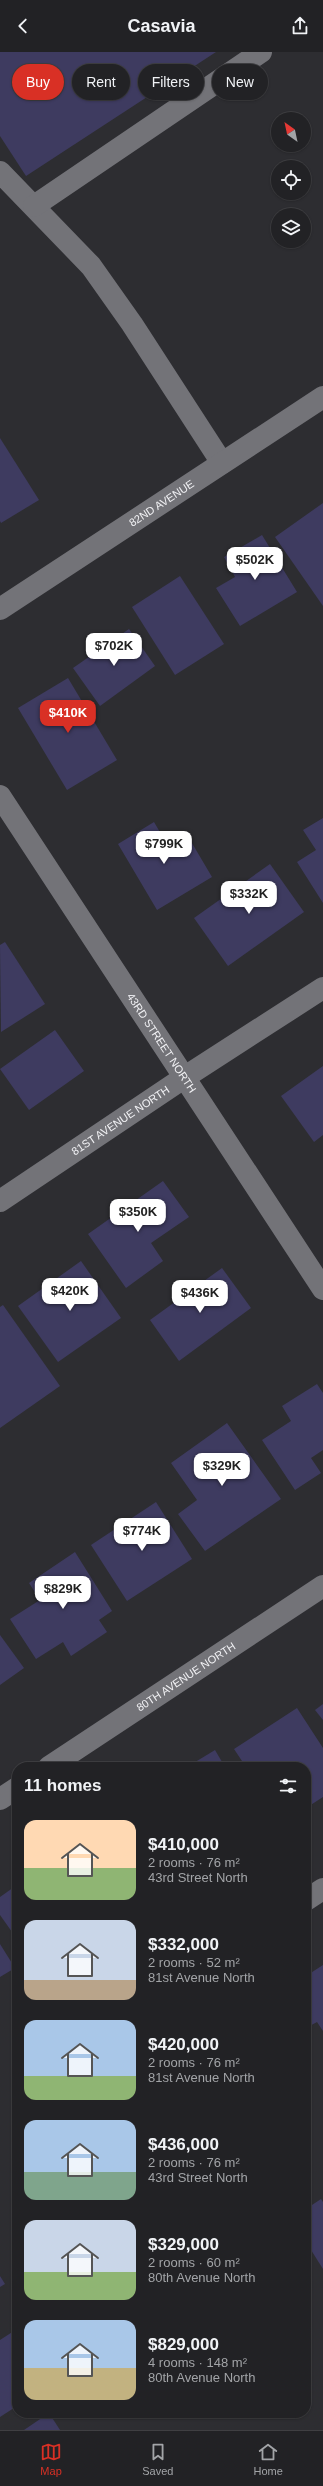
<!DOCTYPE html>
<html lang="en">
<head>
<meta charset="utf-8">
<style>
	body { margin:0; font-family:Helvetica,sans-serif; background:#2a2a2d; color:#f1f3f6; height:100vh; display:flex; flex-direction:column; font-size:15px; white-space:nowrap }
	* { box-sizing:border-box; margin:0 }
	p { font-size:13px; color:#a2a4a7 }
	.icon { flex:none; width:22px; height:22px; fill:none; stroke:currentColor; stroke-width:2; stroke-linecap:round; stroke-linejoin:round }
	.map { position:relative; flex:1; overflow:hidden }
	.sheet { position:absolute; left:12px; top:1710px; width:299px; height:656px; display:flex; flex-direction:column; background:#222225; border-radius:16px; box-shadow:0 1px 3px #0004,0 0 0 1px #3f3f42 }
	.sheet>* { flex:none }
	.top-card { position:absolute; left:12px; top:12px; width:299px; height:36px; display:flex; gap:8px }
	.needle { width:26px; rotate:327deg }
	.buttons { position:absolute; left:271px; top:60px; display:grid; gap:8px }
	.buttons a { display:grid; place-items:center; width:40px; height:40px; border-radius:50%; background:#222225; box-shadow:0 1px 3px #0004,0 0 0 1px #3f3f42; font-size:20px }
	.price { position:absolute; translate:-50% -34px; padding:0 9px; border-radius:8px; background:#fff; color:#222; font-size:13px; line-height:26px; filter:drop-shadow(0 1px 2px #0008) }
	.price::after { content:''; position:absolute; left:50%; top:24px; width:12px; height:9px; margin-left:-6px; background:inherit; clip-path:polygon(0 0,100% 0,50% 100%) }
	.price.current { background:#d93025; color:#fff }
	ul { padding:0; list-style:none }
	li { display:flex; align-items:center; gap:12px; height:100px; padding:0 12px }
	li span { display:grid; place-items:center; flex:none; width:112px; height:80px; border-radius:12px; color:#555 }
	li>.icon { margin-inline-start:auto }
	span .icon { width:48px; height:48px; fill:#fffc; stroke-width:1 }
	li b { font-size:17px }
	h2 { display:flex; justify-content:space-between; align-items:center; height:48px; padding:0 12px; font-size:17px }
	.pill { padding:0 14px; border-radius:18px; background:#222225; box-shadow:0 1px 3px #0004,0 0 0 1px #3f3f42; font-size:14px; line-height:36px }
	.pill.current { background:#d93025; color:#fff }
	header { display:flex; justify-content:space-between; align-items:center; height:52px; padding:0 12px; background:#222225; font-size:18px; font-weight:600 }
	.tab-bar { display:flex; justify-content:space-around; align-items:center; height:56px; border-top:1px solid #3f3f42; background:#222225; font-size:11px; color:#a2a4a7 }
	.tab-bar a { display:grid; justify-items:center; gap:2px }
	.tab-bar .current { color:#d93025 }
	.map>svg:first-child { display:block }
	.building { fill:#3e3b60 }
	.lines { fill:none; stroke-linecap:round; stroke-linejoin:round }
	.minor { stroke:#737378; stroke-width:22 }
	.labels { text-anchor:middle; stroke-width:3.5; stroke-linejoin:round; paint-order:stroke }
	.street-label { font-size:11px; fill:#f1f1f4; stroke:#151517 }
</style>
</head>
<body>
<header><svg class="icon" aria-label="back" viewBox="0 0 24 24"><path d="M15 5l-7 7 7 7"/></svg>Casavia<svg class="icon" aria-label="share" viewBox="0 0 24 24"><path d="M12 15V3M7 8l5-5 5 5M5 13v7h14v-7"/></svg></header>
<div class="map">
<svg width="323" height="2378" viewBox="0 0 323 2378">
	<rect width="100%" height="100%" fill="#2d2d31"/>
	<g class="building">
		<path d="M 0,0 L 216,0 L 26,124 L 0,84 Z"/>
		<path d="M 0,386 L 39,448 L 1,471 L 0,469 Z"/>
		<path d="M 323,451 L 323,554 L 275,485 Z"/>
		<path d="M 262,483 L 297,540 L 240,574 L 216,536 L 235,525 L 224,505 Z"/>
		<path d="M 180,524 L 224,592 L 175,623 L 132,555 Z"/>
		<path d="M 129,577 L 155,614 L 100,654 L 73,616 Z"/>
		<path d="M 68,626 L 117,708 L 67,738 L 18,656 Z"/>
		<path d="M 323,766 L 323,851 L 297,810 L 316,798 L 303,778 Z"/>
		<path d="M 154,770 L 167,792 L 186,781 L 212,825 L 157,858 L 118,792 Z"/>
		<path d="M 270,812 L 304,860 L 228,914 L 194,866 Z"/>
		<path d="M 5,890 L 45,952 L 1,980 L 0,893 Z"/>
		<path d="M 55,978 L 84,1019 L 29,1058 L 0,1017 Z"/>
		<path d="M 323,1014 L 323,1083 L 314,1090 L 281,1044 Z"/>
		<path d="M 163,1129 L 189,1165 L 151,1191 L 163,1209 L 126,1236 L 88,1182 Z"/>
		<path d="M 81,1209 L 121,1266 L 58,1310 L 18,1254 Z"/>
		<path d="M 222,1216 L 251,1256 L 179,1309 L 150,1268 Z"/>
		<path d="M 3,1253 L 60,1334 L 0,1376 L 0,1255 Z"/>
		<path d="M 317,1332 L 323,1341 L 323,1398 L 311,1406 L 321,1421 L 295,1438 L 262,1388 L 291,1369 L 282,1354 Z"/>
		<path d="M 227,1371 L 281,1447 L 205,1499 L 178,1462 L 197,1448 L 171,1411 Z"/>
		<path d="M 156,1450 L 192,1507 L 127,1549 L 91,1493 Z"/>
		<path d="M 75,1500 L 112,1559 L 99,1568 L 107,1580 L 71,1604 L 63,1590 L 36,1607 L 10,1567 L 40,1548 L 29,1531 Z"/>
		<path d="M 0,1583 L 24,1616 L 0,1633 Z"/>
		<path d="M 323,1652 L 323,1668 L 315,1658 Z"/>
		<path d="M 297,1656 L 323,1696 L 323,1745 L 306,1756 L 306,1715 L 246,1715 L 234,1697 Z"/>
		<path d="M 215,1698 L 225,1715 L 187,1715 Z"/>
		<path d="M 17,1833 L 17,1887 L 0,1863 L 0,1845 Z"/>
		<path d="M 0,1892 L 15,1916 L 0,1925 Z"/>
		<path d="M 323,1913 L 323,1979 L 317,1970 L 306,1976 L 306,1924 Z"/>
		<path d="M 321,2147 L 323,2150 L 323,2217 L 306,2190 L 306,2157 Z"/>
		<path d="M 0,2224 L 5,2232 L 0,2235 Z"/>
		<path d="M 17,2277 L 17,2354 L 0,2365 L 0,2288 Z"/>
		<path d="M 49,2361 L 60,2378 L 24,2378 Z"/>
	</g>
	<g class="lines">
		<g class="minor">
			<path d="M 0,120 L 91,214 L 132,272 L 222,411"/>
			<path d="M 34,154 L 261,0"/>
			<path id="s1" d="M 0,557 L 323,345"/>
			<path id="s2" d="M 0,744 L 323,1237"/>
			<path id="s3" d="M 0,1149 L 185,1025 L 323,936"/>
			<path id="s4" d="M 49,1715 L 323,1534"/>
			<path d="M 0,1747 L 17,1736"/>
			<path d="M 306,1848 L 323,1837"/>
		</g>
	</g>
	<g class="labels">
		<g class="street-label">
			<text dy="4" stroke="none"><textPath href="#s1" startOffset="193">82ND AVENUE</textPath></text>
			<text dy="4" stroke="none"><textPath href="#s2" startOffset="295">43RD STREET NORTH</textPath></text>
			<text dy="4" stroke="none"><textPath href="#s3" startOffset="145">81ST AVENUE NORTH</textPath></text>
			<text dy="4" stroke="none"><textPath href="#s4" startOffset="164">80TH AVENUE NORTH</textPath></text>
		</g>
	</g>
</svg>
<div class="buttons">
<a><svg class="needle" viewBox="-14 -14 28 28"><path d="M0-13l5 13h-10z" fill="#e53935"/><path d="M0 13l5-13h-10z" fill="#a2a4a7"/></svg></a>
<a><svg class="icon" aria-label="locate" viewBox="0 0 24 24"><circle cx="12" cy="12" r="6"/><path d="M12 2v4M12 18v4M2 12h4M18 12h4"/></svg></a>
<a><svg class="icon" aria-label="layers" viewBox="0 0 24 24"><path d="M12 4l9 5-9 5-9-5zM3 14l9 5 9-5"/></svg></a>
</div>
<b class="price" style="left:255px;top:529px">$502K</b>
<b class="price" style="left:114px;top:615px">$702K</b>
<b class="price current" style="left:68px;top:682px">$410K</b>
<b class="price" style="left:164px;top:813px">$799K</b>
<b class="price" style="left:249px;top:863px">$332K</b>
<b class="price" style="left:138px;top:1181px">$350K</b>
<b class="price" style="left:70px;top:1260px">$420K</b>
<b class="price" style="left:200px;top:1262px">$436K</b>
<b class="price" style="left:222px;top:1435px">$329K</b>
<b class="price" style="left:142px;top:1500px">$774K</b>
<b class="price" style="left:63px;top:1558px">$829K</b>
<div class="top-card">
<a class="pill current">Buy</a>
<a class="pill">Rent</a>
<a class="pill">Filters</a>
<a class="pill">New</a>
</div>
<section class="sheet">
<h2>11 homes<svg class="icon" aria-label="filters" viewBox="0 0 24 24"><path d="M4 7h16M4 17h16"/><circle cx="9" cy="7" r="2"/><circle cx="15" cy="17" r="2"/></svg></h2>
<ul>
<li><span style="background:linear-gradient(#ffd9b3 60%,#8fb573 0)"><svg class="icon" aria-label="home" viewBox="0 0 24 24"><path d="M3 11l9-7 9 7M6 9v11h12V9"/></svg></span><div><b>$410,000</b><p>2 rooms · 76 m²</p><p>43rd Street North</p></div></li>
<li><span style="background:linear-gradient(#c9d6e8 75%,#b9a48a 0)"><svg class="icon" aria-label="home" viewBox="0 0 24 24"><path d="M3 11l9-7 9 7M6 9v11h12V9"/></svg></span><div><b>$332,000</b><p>2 rooms · 52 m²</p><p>81st Avenue North</p></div></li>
<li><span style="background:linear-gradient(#a9c7e8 70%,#8fb573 0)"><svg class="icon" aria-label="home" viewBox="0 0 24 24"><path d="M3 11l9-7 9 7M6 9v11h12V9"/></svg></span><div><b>$420,000</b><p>2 rooms · 76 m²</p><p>81st Avenue North</p></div></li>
<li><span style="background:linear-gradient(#a9c7e8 65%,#7fa58c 0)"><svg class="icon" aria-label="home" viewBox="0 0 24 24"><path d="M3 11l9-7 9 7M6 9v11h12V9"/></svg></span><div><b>$436,000</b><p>2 rooms · 76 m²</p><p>43rd Street North</p></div></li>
<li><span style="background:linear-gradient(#c9d6e8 65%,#8fb573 0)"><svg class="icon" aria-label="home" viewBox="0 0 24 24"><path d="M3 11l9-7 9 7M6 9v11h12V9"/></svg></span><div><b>$329,000</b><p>2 rooms · 60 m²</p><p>80th Avenue North</p></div></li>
<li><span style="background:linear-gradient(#a9c7e8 60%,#c2b280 0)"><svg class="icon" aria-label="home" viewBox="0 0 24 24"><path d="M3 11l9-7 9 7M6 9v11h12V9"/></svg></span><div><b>$829,000</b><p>4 rooms · 148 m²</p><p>80th Avenue North</p></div></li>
</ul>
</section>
</div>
<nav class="tab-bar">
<a class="current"><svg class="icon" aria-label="map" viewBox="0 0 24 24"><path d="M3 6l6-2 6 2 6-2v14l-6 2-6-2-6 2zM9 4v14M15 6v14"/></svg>Map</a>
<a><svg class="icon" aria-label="saved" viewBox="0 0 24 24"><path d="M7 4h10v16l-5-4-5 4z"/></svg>Saved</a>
<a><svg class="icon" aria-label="home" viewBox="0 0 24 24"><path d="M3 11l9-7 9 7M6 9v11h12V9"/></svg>Home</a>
</nav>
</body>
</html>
